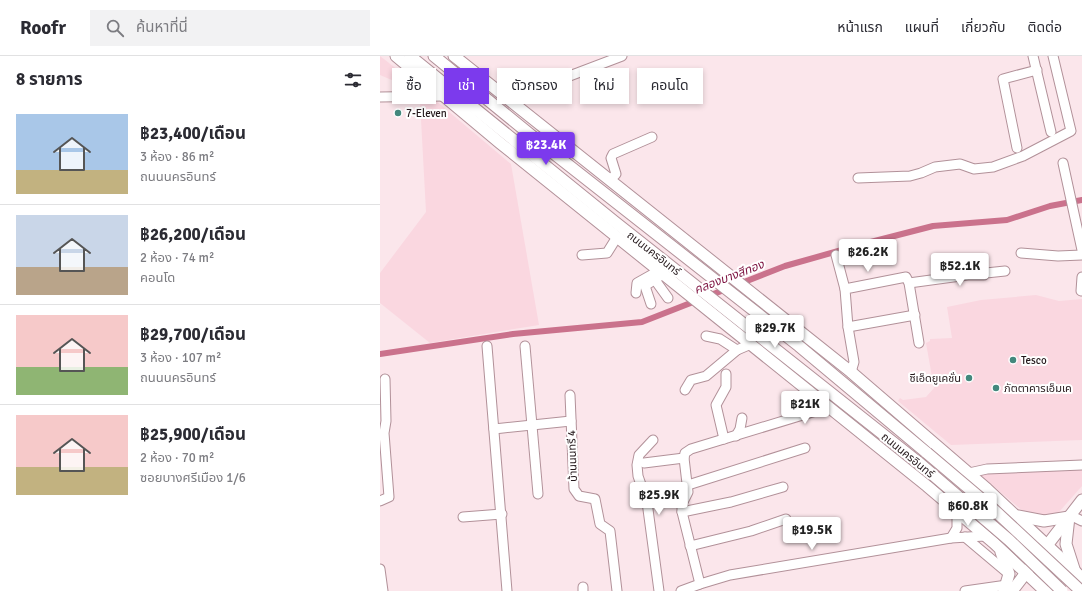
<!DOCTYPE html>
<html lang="th">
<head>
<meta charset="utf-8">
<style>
	body { margin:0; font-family:Signika,"Noto Sans Thai",sans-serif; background:#f2f2f3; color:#2b2b33; height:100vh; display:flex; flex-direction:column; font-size:15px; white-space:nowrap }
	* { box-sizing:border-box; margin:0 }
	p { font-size:13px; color:#7c7c81 }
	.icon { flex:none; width:22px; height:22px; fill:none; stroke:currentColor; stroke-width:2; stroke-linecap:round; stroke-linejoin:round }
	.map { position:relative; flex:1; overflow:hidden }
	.drawer { display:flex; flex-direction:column; background:#fff; width:380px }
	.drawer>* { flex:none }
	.banner { position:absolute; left:12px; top:12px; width:380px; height:36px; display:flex; gap:8px }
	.price { position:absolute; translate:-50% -34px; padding:0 9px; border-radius:4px; background:#fff; color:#222; font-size:13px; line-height:26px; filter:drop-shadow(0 1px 2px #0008) }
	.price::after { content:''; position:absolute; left:50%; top:24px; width:12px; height:9px; margin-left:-6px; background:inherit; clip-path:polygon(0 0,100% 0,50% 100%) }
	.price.current { background:#7c3aed; color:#fff }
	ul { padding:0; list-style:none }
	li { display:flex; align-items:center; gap:12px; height:100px; padding:0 16px }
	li+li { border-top:1px solid #e1e1e2 }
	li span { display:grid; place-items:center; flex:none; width:112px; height:80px; border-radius:0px; color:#555 }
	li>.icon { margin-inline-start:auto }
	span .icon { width:48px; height:48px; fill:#fffc; stroke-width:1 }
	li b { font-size:17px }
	h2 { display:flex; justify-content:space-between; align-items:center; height:48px; padding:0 16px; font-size:17px }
	.chip { padding:0 14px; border-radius:0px; background:#fff; box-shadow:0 2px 6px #0003; font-size:14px; line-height:36px }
	.chip.current { background:#7c3aed; color:#fff }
	header { display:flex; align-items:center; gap:24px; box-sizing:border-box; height:56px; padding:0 20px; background:#fff; border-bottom:1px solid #e1e1e2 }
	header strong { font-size:19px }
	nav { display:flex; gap:22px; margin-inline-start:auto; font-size:14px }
	.search { width:280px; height:36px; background:#f2f2f3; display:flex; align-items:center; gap:10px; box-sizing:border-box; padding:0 14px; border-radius:0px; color:#7c7c81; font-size:15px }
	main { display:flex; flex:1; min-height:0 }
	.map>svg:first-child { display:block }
	.built { fill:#fad7e0 }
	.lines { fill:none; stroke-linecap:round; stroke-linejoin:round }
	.canal { stroke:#ca728c; stroke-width:6 }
	.minor-casing { stroke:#b29199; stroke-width:11 }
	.major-casing { stroke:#b29199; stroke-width:13 }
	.minor { stroke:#fff; stroke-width:9 }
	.major { stroke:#fff; stroke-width:11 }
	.major-bridge-casing { stroke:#b29199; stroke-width:13; stroke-linecap:butt }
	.major-bridge { stroke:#fff; stroke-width:11 }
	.poi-dot { fill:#43887d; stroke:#fff; stroke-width:1.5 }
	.labels { text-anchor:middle; stroke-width:4; stroke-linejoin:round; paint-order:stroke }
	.poi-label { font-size:11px; fill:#24181b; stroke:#fff; text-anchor:start }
	.street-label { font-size:11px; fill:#24181b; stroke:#fff }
	.water-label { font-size:12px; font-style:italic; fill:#7d1240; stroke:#fff }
</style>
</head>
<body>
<header>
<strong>Roofr</strong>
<div class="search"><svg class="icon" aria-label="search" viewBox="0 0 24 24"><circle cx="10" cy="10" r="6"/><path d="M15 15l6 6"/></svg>ค้นหาที่นี่</div>
<nav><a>หน้าแรก</a><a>แผนที่</a><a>เกี่ยวกับ</a><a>ติดต่อ</a></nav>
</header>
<main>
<section class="drawer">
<h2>8 รายการ<svg class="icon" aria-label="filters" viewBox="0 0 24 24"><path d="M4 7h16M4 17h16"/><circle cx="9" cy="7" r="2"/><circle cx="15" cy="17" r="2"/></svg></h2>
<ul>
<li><span style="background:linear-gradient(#a9c7e8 70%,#c2b280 0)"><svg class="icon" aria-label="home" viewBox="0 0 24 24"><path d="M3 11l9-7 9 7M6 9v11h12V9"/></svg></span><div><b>฿23,400/เดือน</b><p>3 ห้อง · 86 m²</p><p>ถนนนครอินทร์</p></div></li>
<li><span style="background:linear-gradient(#c9d6e8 65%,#b9a48a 0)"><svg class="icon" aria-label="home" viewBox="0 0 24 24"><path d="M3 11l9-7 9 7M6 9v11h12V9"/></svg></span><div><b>฿26,200/เดือน</b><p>2 ห้อง · 74 m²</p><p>คอนโด</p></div></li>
<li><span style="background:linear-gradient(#f6c9c9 65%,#8fb573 0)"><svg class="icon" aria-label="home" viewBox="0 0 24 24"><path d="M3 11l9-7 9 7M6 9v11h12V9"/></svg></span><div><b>฿29,700/เดือน</b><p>3 ห้อง · 107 m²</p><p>ถนนนครอินทร์</p></div></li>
<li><span style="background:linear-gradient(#f6c9c9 65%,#c2b280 0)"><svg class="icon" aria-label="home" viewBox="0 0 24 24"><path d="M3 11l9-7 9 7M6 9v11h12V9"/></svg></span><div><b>฿25,900/เดือน</b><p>2 ห้อง · 70 m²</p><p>ซอยบางศรีเมือง 1/6</p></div></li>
</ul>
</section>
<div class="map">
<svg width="702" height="535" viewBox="0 0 702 535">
	<rect width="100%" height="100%" fill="#fbe6eb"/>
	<g class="built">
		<path d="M 0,0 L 27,21 L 21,28 L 0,19 Z"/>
		<path d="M 55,44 L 131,108 L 159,269 L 50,287 L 0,247 L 0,217 L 46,156 L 40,45 Z"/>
		<path d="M 656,239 L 679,245 L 702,243 L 702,384 L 571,389 L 518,345 L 520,342 L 523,344 L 546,341 L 554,332 L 546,287 L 550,285 L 550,283 L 572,282 L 567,251 L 601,244 Z"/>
		<path d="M 702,414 L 702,430 L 679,456 L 671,461 L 645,457 L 597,416 Z"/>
	</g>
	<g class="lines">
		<path class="canal" d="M 0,298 L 133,278 L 262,266 L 405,210 L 483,188 L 553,170 L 627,164 L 670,150 L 702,144"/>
		<g class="minor-casing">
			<g id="minor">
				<path d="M 653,0 L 671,76"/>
				<path d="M 119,36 L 179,24 L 242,0"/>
				<path d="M 0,41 L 65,40"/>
				<path d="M 27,42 L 33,32 L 34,14"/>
				<path d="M 137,50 L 140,38 L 145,32"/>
				<path d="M 637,92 L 623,23 L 657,14"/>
				<path d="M 683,107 L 702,194"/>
				<path d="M 478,122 L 530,120 L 541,117 L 555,111 L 580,108 L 594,113 L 613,111 L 643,100 L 691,75 L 673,0"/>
				<path d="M 230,124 L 236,118 L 231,102 L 233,98 L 272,81"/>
				<path d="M 641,197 L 678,200 L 702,199"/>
				<path d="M 202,199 L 227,197 L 237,181"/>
				<path d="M 456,199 L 465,233"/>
				<path d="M 275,224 L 288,242"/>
				<path d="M 529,227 L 588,219 L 604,219 L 606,217 L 625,215"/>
				<path d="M 701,235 L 702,221"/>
				<path d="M 256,237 L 257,227 L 273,218"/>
				<path d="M 271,248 L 265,230 L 283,218"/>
				<path d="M 468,271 L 535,259"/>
				<path d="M 326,280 L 340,283 L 357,294"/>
				<path d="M 107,290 L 127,535"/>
				<path d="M 145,290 L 158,438"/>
				<path d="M 471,316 L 474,306 L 468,271 L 465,233 L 526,221 L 529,227 L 539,287"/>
				<path d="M 305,334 L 311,324 L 326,320 L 357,294 L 371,288"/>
				<path d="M 190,339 L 194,433 L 199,440 L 215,443 L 220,468 L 230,475 L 237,535"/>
				<path d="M 114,373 L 191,365"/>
				<path d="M 356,380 L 360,373 L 362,362"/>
				<path d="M 344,383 L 336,349 L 346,331 L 346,318"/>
				<path d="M 273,384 L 259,399 L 257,409 L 258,420 L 267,446 L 279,535"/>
				<path d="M 264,407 L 304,402"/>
				<path d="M 589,417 L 607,413 L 702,409"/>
				<path d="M 308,429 L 425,392"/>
				<path d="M 0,445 L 9,441 L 4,377 L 6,365 L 5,323"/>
				<path d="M 302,456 L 351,446 L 403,431"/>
				<path d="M 690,459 L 702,465"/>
				<path d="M 83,461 L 122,458"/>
				<path d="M 585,481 L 629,518"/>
				<path d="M 571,482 L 577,472 L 577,456"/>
				<path d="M 310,490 L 371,475 L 406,463"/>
				<path d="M 0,513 L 3,535"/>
				<path d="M 320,528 L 302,456 L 302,448 L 308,436 L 304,402 L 305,397 L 311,393 L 449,351"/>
				<path d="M 203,531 L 203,535"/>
				<path d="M 301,535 L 320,528 L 350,519 L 571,482 L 605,480"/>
				<path d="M 585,535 L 627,529"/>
			</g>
		</g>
		<g class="major-casing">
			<g id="major">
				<path d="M 16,0 L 120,87 L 547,430 L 614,487 L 665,535"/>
				<path d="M 30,0 L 235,166 L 538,406"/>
				<path d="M 54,0 L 168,93 L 419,290 L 547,397"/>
				<path d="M 74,0 L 471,316 L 607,433 L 702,522"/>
				<path d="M 638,460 L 664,465 L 689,461"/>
				<path d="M 621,496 L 629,518 L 624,535"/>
				<path d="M 632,535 L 702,444"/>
				<path d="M 674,535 C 671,520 683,516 695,516 L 686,488 L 689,461"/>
			</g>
		</g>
		<use href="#minor" class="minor"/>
		<use href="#major" class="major"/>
		<g class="major-bridge-casing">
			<g id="major-bridge">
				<path d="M 547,397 L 612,452 L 701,535"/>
				<path d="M 538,406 L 629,484 L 682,535"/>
			</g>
		</g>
		<use href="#major-bridge" class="major-bridge"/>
	</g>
	<g class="poi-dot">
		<circle cx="18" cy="57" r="4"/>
		<circle cx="633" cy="304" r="4"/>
		<circle cx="589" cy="322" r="4"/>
		<circle cx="616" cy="332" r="4"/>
	</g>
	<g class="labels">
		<g class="poi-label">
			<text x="26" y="61">7-Eleven</text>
			<text x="641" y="308">Tesco</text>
			<text x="581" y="326" text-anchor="end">ซีเอ็ดยูเคชั่น</text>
			<text x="624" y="336">ภัตตาคารเอ็มเค</text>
		</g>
		<g class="street-label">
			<text transform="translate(274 197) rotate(38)" y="4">ถนนนครอินทร์</text>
			<text transform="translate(528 399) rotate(39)" y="4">ถนนนครอินทร์</text>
			<text transform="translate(192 400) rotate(-92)" y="4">บ้านนนทรี 4</text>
		</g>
		<g class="water-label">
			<text transform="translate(349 221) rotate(-21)" y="4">คลองบางสีทอง</text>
		</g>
	</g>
</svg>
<b class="price current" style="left:166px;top:110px">฿23.4K</b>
<b class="price" style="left:488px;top:217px">฿26.2K</b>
<b class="price" style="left:580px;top:231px">฿52.1K</b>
<b class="price" style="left:395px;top:293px">฿29.7K</b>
<b class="price" style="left:425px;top:369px">฿21K</b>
<b class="price" style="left:279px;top:460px">฿25.9K</b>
<b class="price" style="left:588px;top:471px">฿60.8K</b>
<b class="price" style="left:432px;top:495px">฿19.5K</b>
<div class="banner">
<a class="chip">ซื้อ</a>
<a class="chip current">เช่า</a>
<a class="chip">ตัวกรอง</a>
<a class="chip">ใหม่</a>
<a class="chip">คอนโด</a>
</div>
</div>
</main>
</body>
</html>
